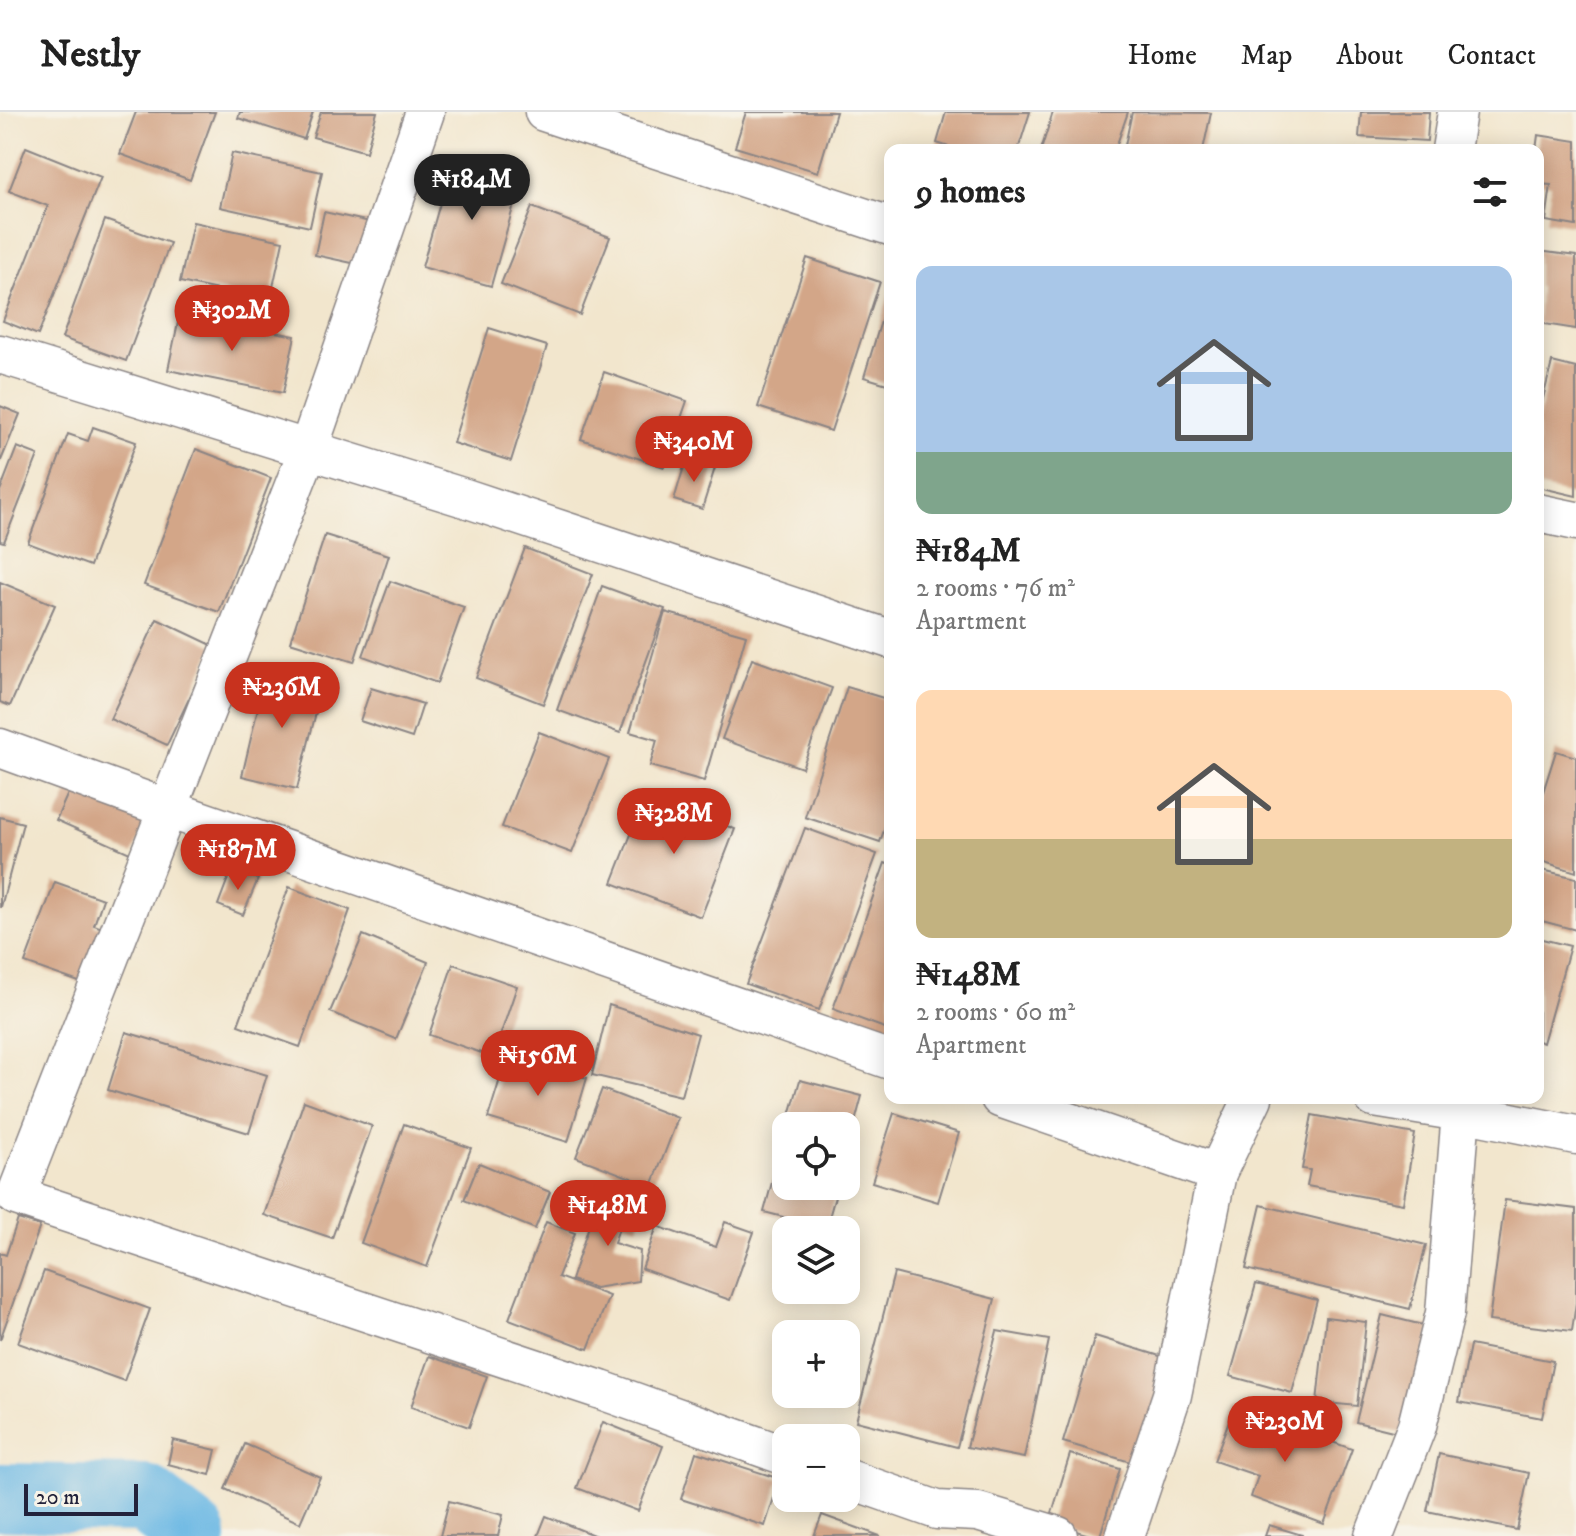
<!DOCTYPE html>
<html lang="en">
<head>
<meta charset="utf-8">
<style>
	body { margin:0; font-family:"IM FELL DW Pica",serif; background:#f6f6f6; color:#222; height:100vh; display:flex; flex-direction:column; font-size:30px; white-space:nowrap }
	* { box-sizing:border-box; margin:0 }
	p { font-size:26px; color:#767676 }
	.icon { flex:none; width:44px; height:44px; fill:none; stroke:currentColor; stroke-width:2; stroke-linecap:round; stroke-linejoin:round }
	.map { position:relative; flex:1; overflow:hidden }
	.sheet { position:absolute; left:884px; top:32px; width:660px; height:960px; display:flex; flex-direction:column; background:#fff; border-radius:16px; box-shadow:0 4px 20px #0003 }
	.sheet>* { flex:none }
	.controls { position:absolute; left:772px; top:1000px; display:grid; gap:16px }
	.controls a { display:grid; place-items:center; width:88px; height:88px; border-radius:16px; background:#fff; box-shadow:0 4px 20px #0003; font-size:40px }
	.scale { position:absolute; left:24px; bottom:20px; width:114px; box-sizing:border-box; padding-left:8px; border:4px solid #22223b; border-top:0; font-size:22px; line-height:28px; white-space:nowrap; color:#22223b; -webkit-text-stroke:6px #f7f3e8; paint-order:stroke }
	.price { position:absolute; translate:-50% -68px; padding:0 18px; border-radius:28px; background:#c8321e; color:#fff; font-size:26px; line-height:52px; filter:drop-shadow(0 2px 4px #0008) }
	.price::after { content:''; position:absolute; left:50%; top:48px; width:24px; height:18px; margin-left:-12px; background:inherit; clip-path:polygon(0 0,100% 0,50% 100%) }
	.price.on { background:#222; color:#fff }
	ul { padding:0; list-style:none }
	li { display:grid; align-content:center; gap:16px; height:424px; padding:0 32px }
	li span { display:grid; place-items:center; height:248px; border-radius:16px; color:#555 }
	li>.icon { margin-inline-start:auto }
	span .icon { width:144px; height:144px; fill:#fffc; stroke-width:1 }
	li b { font-size:34px }
	h2 { display:flex; justify-content:space-between; align-items:center; height:96px; padding:0 32px; font-size:34px }
	header { display:flex; align-items:center; gap:48px; box-sizing:border-box; height:112px; padding:0 40px; background:#fff; border-bottom:2px solid #e0e0e0 }
	header strong { font-size:38px }
	nav { display:flex; gap:44px; margin-inline-start:auto; font-size:28px }
	.map>svg:first-child { display:block }
	.lines { fill:none; stroke-linecap:round; stroke-linejoin:round }
	.river { stroke:#6ab8e4; stroke-width:68 }
	.building { fill:#d3a688 }
	.street-casing { stroke:#8a8484; stroke-width:41 }
	.street { stroke:#fff; stroke-width:38 }
</style>
</head>
<body>
<header>
<strong>Nestly</strong>
<nav><a>Home</a><a>Map</a><a>About</a><a>Contact</a></nav>
</header>
<div class="map">
<svg width="1576" height="1424" viewBox="0 0 1576 1424">
	<rect width="100%" height="100%" fill="#f7f3e8"/>
	<filter id="ink" filterUnits="userSpaceOnUse"><feTurbulence type="fractalNoise" baseFrequency=".0125" numOctaves="2"/><feDisplacementMap in="SourceGraphic" scale="16" xChannelSelector="R" yChannelSelector="G"/><feConvolveMatrix kernelMatrix="1 2 1 2 8 2 1 2 1" color-interpolation-filters="sRGB"/></filter>
	<filter id="wash" filterUnits="userSpaceOnUse"><feTurbulence type="fractalNoise" baseFrequency=".006" numOctaves="4" result="noise"/><feDisplacementMap in="SourceGraphic" scale="32" xChannelSelector="R" yChannelSelector="G"/><feGaussianBlur stdDeviation="1.8" result="paint"/><feColorMatrix in="noise" values="0 0 0 0 0 0 0 0 0 0 0 0 0 0 0 0 0 1.4 0 .05"/><feComposite in="paint" operator="in"/></filter>
	<g filter="url(#wash)">
		<rect width="100%" height="100%" fill="#f2e6cd"/>
		<g class="lines">
			<path class="river" d="M 0,1385 L 145,1387 L 193,1424"/>
		</g>
		<g id="blocks">
			<g class="building">
				<path d="M 136,0 L 215,0 L 190,68 L 120,42 Z"/>
				<path d="M 240,0 L 313,0 L 304,27 L 238,6 Z"/>
				<path d="M 321,0 L 377,0 L 366,40 L 313,25 Z"/>
				<path d="M 746,0 L 836,0 L 818,60 L 735,35 Z"/>
				<path d="M 946,0 L 1030,0 L 1018,38 L 958,38 L 937,31 Z"/>
				<path d="M 1053,0 L 1128,0 L 1115,38 L 1041,38 Z"/>
				<path d="M 1132,0 L 1211,1 L 1203,38 L 1124,38 Z"/>
				<path d="M 1361,0 L 1429,0 L 1427,29 L 1359,25 Z"/>
				<path d="M 1538,23 L 1576,29 L 1576,114 L 1546,109 L 1551,73 L 1538,72 L 1538,38 L 1536,38 Z"/>
				<path d="M 26,35 L 101,65 L 38,223 L 3,209 L 48,94 L 9,79 Z"/>
				<path d="M 232,41 L 322,60 L 310,115 L 220,95 Z"/>
				<path d="M 453,45 L 522,64 L 491,174 L 422,155 Z"/>
				<path d="M 532,95 L 610,125 L 580,203 L 501,172 Z"/>
				<path d="M 324,100 L 375,111 L 366,154 L 315,143 Z"/>
				<path d="M 105,108 L 170,131 L 126,249 L 62,226 Z"/>
				<path d="M 193,110 L 283,129 L 270,189 L 180,170 Z"/>
				<path d="M 1538,139 L 1576,144 L 1576,217 L 1538,211 L 1540,175 L 1538,175 Z"/>
				<path d="M 807,146 L 880,170 L 831,319 L 758,295 Z"/>
				<path d="M 889,183 L 890,183 L 890,273 L 864,265 Z"/>
				<path d="M 180,201 L 295,224 L 283,281 L 168,258 Z"/>
				<path d="M 489,216 L 547,234 L 511,349 L 453,331 Z"/>
				<path d="M 1552,250 L 1576,256 L 1576,384 L 1538,375 L 1538,307 Z"/>
				<path d="M 604,260 L 687,289 L 664,355 L 581,327 Z"/>
				<path d="M 0,294 L 20,302 L 0,351 Z"/>
				<path d="M 93,315 L 136,330 L 90,454 L 28,431 L 68,322 L 88,329 Z"/>
				<path d="M 17,335 L 38,343 L 4,430 L 0,429 L 0,379 Z"/>
				<path d="M 196,337 L 271,366 L 219,500 L 144,473 Z"/>
				<path d="M 686,348 L 715,356 L 702,397 L 674,388 Z"/>
				<path d="M 325,423 L 389,443 L 354,550 L 290,530 Z"/>
				<path d="M 525,436 L 593,462 L 543,592 L 476,566 Z"/>
				<path d="M 390,469 L 464,495 L 437,571 L 363,544 Z"/>
				<path d="M 0,470 L 55,493 L 10,594 L 0,590 Z"/>
				<path d="M 602,474 L 665,497 L 620,621 L 557,598 Z"/>
				<path d="M 665,500 L 746,523 L 704,669 L 650,654 L 657,628 L 630,620 Z"/>
				<path d="M 157,507 L 214,534 L 167,633 L 110,607 Z"/>
				<path d="M 752,547 L 832,576 L 802,656 L 722,627 Z"/>
				<path d="M 267,558 L 323,572 L 297,677 L 242,664 Z"/>
				<path d="M 847,575 L 890,588 L 890,700 L 880,730 L 805,705 Z"/>
				<path d="M 371,576 L 423,592 L 412,626 L 360,609 Z"/>
				<path d="M 539,620 L 609,647 L 572,741 L 502,715 Z"/>
				<path d="M 1556,639 L 1576,645 L 1576,760 L 1538,748 L 1538,696 Z"/>
				<path d="M 73,670 L 150,704 L 132,742 L 56,708 Z"/>
				<path d="M 646,684 L 735,717 L 701,805 L 612,771 Z"/>
				<path d="M 0,705 L 23,711 L 1,795 L 0,795 Z"/>
				<path d="M 805,716 L 877,742 L 819,898 L 746,872 Z"/>
				<path d="M 885,751 L 890,753 L 890,918 L 833,897 Z"/>
				<path d="M 232,756 L 258,767 L 243,803 L 218,793 Z"/>
				<path d="M 1538,757 L 1576,766 L 1576,818 L 1538,808 Z"/>
				<path d="M 55,770 L 103,787 L 94,813 L 113,820 L 93,875 L 25,851 Z"/>
				<path d="M 289,775 L 350,798 L 300,935 L 238,913 Z"/>
				<path d="M 363,823 L 428,850 L 396,927 L 330,900 Z"/>
				<path d="M 1538,826 L 1570,834 L 1543,931 L 1538,929 Z"/>
				<path d="M 453,852 L 517,874 L 493,945 L 429,923 Z"/>
				<path d="M 609,893 L 698,922 L 681,984 L 592,963 Z"/>
				<path d="M 126,920 L 267,963 L 249,1021 L 108,978 Z"/>
				<path d="M 508,941 L 587,966 L 568,1030 L 488,1006 Z"/>
				<path d="M 800,968 L 862,984 L 847,1040 L 846,1014 L 787,1014 Z"/>
				<path d="M 602,977 L 678,1006 L 652,1074 L 576,1045 Z"/>
				<path d="M 304,989 L 372,1014 L 332,1126 L 264,1103 Z"/>
				<path d="M 894,1001 L 959,1021 L 938,1090 L 872,1070 Z"/>
				<path d="M 1312,1003 L 1415,1022 L 1403,1092 L 1307,1074 L 1310,1058 L 1302,1057 Z"/>
				<path d="M 404,1012 L 471,1036 L 427,1155 L 361,1131 Z"/>
				<path d="M 785,1022 L 786,1074 L 838,1074 L 826,1116 L 764,1100 Z"/>
				<path d="M 479,1051 L 550,1080 L 535,1117 L 464,1088 Z"/>
				<path d="M 599,1084 L 643,1098 L 638,1115 L 621,1110 L 614,1131 L 640,1139 L 638,1169 L 595,1176 L 571,1168 Z"/>
				<path d="M 1505,1088 L 1576,1097 L 1576,1191 L 1572,1219 L 1489,1209 Z"/>
				<path d="M 1261,1093 L 1426,1133 L 1410,1197 L 1246,1157 Z"/>
				<path d="M 18,1107 L 40,1114 L 0,1228 L 0,1141 L 6,1143 Z"/>
				<path d="M 546,1110 L 575,1121 L 558,1165 L 609,1184 L 588,1237 L 509,1207 Z"/>
				<path d="M 725,1110 L 754,1120 L 730,1188 L 642,1157 L 657,1114 L 716,1135 Z"/>
				<path d="M 44,1159 L 150,1197 L 124,1269 L 18,1231 Z"/>
				<path d="M 894,1161 L 995,1187 L 957,1335 L 856,1309 Z"/>
				<path d="M 1256,1172 L 1317,1188 L 1292,1281 L 1230,1264 Z"/>
				<path d="M 1382,1203 L 1431,1215 L 1405,1322 L 1356,1310 Z"/>
				<path d="M 1326,1205 L 1366,1210 L 1357,1294 L 1317,1290 Z"/>
				<path d="M 997,1219 L 1049,1228 L 1024,1346 L 967,1335 Z"/>
				<path d="M 1095,1224 L 1176,1249 L 1144,1354 L 1063,1330 Z"/>
				<path d="M 1470,1233 L 1553,1249 L 1542,1306 L 1459,1290 Z"/>
				<path d="M 429,1244 L 487,1264 L 469,1315 L 411,1295 Z"/>
				<path d="M 1234,1295 L 1352,1337 L 1324,1412 L 1251,1385 L 1258,1364 L 1214,1349 Z"/>
				<path d="M 603,1310 L 663,1334 L 638,1399 L 577,1376 Z"/>
				<path d="M 173,1328 L 216,1338 L 210,1363 L 168,1352 Z"/>
				<path d="M 245,1332 L 320,1365 L 300,1411 L 225,1377 Z"/>
				<path d="M 696,1340 L 780,1367 L 765,1414 L 681,1387 Z"/>
				<path d="M 1070,1342 L 1120,1357 L 1100,1424 L 1093,1424 L 1049,1411 Z"/>
				<path d="M 1439,1342 L 1529,1361 L 1517,1418 L 1427,1399 Z"/>
				<path d="M 449,1389 L 503,1403 L 498,1424 L 440,1424 Z"/>
				<path d="M 822,1403 L 880,1424 L 814,1424 Z"/>
				<path d="M 546,1404 L 596,1424 L 538,1424 Z"/>
				<path d="M 1269,1413 L 1302,1423 L 1302,1424 L 1265,1424 Z"/>
			</g>
		</g>
	</g>
	<g filter="url(#ink)">
		<use href="#blocks" fill-opacity="0" stroke="#8a8484" stroke-width="2"/>
		<g class="lines">
			<g class="street-casing">
				<g id="street">
					<path d="M 425,0 L 308,338 L 16,1084 L 601,1278 L 786,1344"/>
					<path d="M 544,0 L 890,114"/>
					<path d="M 1451,38 L 1457,0"/>
					<path d="M 0,242 L 465,386 L 890,527"/>
					<path d="M 1538,401 L 1576,409"/>
					<path d="M 0,636 L 168,697 L 890,948"/>
					<path d="M 1000,986 L 1217,1061"/>
					<path d="M 1374,986 L 1461,1000 L 1576,1023"/>
					<path d="M 846,1366 L 937,1398 L 978,1400 L 1058,1424"/>
					<path d="M 1125,1424 L 1172,1283 L 1217,1061 L 1253,986"/>
					<path d="M 1374,1424 L 1417,1314 L 1445,1201 L 1461,1000"/>
				</g>
			</g>
			<use href="#street" class="street"/>
		</g>
	</g>
</svg>
<div class="controls">
<a><svg class="icon" aria-label="locate" viewBox="0 0 24 24"><circle cx="12" cy="12" r="6"/><path d="M12 2v4M12 18v4M2 12h4M18 12h4"/></svg></a>
<a><svg class="icon" aria-label="layers" viewBox="0 0 24 24"><path d="M12 4l9 5-9 5-9-5zM3 14l9 5 9-5"/></svg></a>
<a>+</a>
<a>−</a>
</div>
<div class="scale">20 m</div>
<b class="price on" style="left:472px;top:110px">₦184M</b>
<b class="price" style="left:232px;top:241px">₦302M</b>
<b class="price" style="left:694px;top:372px">₦340M</b>
<b class="price" style="left:282px;top:618px">₦236M</b>
<b class="price" style="left:674px;top:744px">₦328M</b>
<b class="price" style="left:238px;top:780px">₦187M</b>
<b class="price" style="left:538px;top:986px">₦156M</b>
<b class="price" style="left:608px;top:1136px">₦148M</b>
<b class="price" style="left:1285px;top:1352px">₦230M</b>
<section class="sheet">
<h2>9 homes<svg class="icon" aria-label="filters" viewBox="0 0 24 24"><path d="M4 7h16M4 17h16"/><circle cx="9" cy="7" r="2"/><circle cx="15" cy="17" r="2"/></svg></h2>
<ul>
<li><span style="background:linear-gradient(#a9c7e8 75%,#7fa58c 0)"><svg class="icon" aria-label="home" viewBox="0 0 24 24"><path d="M3 11l9-7 9 7M6 9v11h12V9"/></svg></span><div><b>₦184M</b><p>2 rooms · 76 m²</p><p>Apartment</p></div></li>
<li><span style="background:linear-gradient(#ffd9b3 60%,#c2b280 0)"><svg class="icon" aria-label="home" viewBox="0 0 24 24"><path d="M3 11l9-7 9 7M6 9v11h12V9"/></svg></span><div><b>₦148M</b><p>2 rooms · 60 m²</p><p>Apartment</p></div></li>
</ul>
</section>
</div>
</body>
</html>
